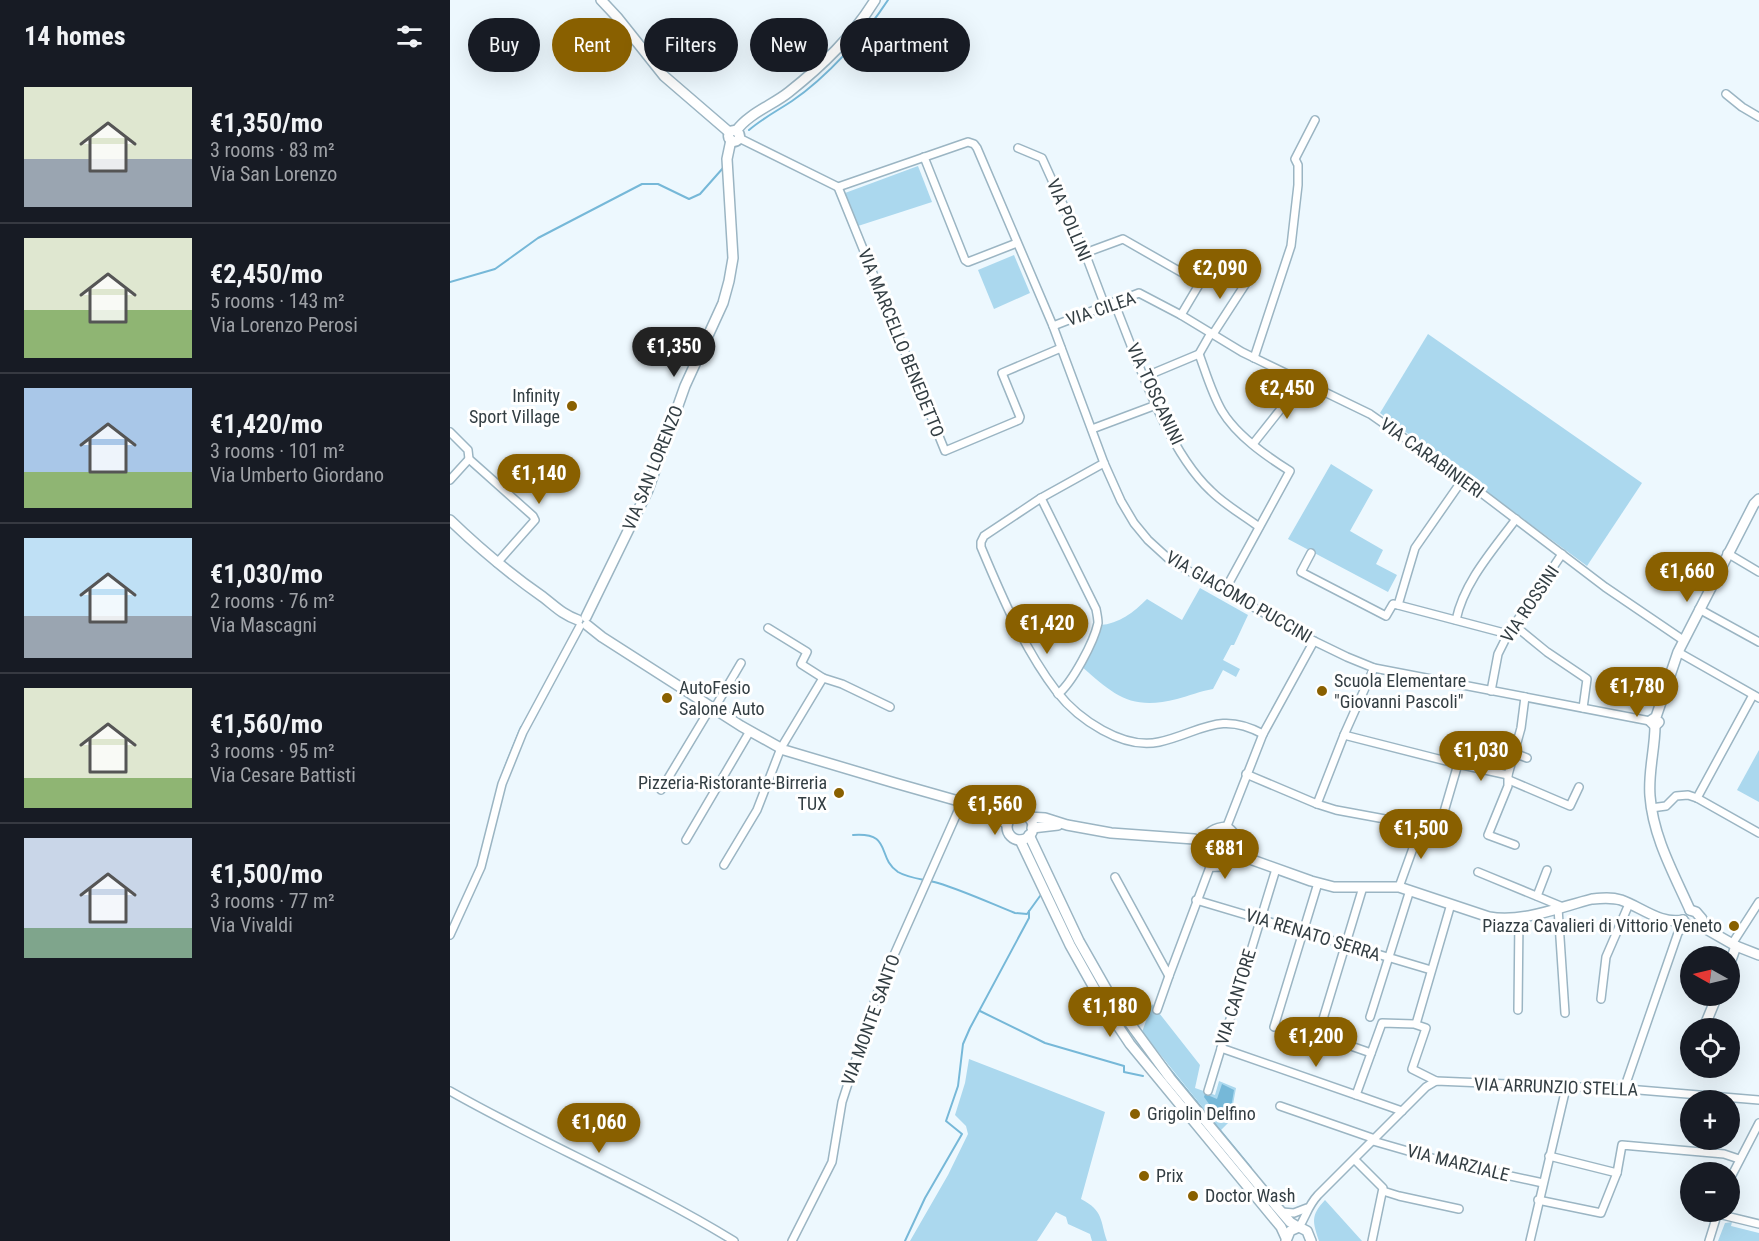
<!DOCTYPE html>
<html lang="en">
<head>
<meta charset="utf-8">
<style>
	body { margin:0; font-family:"Roboto Condensed",sans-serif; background:#20242c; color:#f1f3f6; height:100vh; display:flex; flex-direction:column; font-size:22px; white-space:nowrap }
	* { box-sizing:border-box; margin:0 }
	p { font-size:20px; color:#9ea1a6 }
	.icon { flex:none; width:33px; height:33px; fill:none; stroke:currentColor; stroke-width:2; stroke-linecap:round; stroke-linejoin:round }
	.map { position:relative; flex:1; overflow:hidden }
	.side { display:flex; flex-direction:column; background:#171b24; width:450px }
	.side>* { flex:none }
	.guide { position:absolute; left:18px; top:18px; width:570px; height:54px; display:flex; gap:12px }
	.needle { width:39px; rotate:278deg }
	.controls { position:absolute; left:1230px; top:946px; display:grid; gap:12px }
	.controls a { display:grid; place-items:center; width:60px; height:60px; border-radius:50%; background:#171b24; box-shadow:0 6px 24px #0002; font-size:30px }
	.price { position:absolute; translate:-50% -51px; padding:0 14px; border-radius:21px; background:#896000; color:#fff; font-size:20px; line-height:39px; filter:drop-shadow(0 2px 3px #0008) }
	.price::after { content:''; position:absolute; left:50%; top:36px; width:18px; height:14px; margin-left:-9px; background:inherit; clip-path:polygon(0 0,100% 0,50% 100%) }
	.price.active { background:#222; color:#fff }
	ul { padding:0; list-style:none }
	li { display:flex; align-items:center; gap:18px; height:150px; padding:0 24px }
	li+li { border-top:2px solid #363941 }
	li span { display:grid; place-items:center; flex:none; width:168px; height:120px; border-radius:0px; color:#555 }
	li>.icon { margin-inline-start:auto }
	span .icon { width:72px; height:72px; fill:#fffc; stroke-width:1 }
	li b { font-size:26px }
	h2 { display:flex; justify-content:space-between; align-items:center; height:72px; padding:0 24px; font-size:26px }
	.chip { padding:0 21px; border-radius:27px; background:#171b24; box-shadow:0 6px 24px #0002; font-size:21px; line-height:54px }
	.chip.active { background:#896000; color:#fff }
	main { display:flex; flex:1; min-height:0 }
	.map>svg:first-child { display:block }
	.green { fill:#abd8ee }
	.water { fill:#76b8d8 }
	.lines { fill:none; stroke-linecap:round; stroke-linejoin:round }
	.stream { stroke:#76b8d8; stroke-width:2 }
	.street-casing { stroke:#9bb5c3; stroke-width:10 }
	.secondary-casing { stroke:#9bb5c3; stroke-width:12 }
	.street { stroke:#fff; stroke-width:7 }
	.secondary { stroke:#fff; stroke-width:9 }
	.poi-dot { fill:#896000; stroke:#fff; stroke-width:2 }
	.labels { text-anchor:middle; stroke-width:6; stroke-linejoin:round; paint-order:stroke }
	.street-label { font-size:18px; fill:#333e43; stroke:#fff }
	.poi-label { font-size:18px; fill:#333e43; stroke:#fff; text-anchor:start }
</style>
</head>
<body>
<main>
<section class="side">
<h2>14 homes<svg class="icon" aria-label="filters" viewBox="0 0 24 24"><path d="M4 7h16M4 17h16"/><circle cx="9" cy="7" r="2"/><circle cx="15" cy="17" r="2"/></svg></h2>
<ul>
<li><span style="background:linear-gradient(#dfe7d0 60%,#9aa5b1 0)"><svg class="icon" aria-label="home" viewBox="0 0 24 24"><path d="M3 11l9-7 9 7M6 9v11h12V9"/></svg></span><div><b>€1,350/mo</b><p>3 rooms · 83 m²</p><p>Via San Lorenzo</p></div></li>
<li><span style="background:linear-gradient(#dfe7d0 60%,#8fb573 0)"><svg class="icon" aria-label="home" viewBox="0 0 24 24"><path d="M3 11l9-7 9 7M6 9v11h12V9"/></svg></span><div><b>€2,450/mo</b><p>5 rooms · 143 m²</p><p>Via Lorenzo Perosi</p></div></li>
<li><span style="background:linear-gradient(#a9c7e8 70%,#8fb573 0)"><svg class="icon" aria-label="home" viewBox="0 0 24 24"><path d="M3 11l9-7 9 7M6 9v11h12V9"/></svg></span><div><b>€1,420/mo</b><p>3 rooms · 101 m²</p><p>Via Umberto Giordano</p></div></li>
<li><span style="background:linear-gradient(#bfe0f5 65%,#9aa5b1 0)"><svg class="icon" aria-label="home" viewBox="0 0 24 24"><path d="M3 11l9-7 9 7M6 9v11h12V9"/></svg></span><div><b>€1,030/mo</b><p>2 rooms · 76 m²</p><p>Via Mascagni</p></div></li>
<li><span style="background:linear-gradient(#dfe7d0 75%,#8fb573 0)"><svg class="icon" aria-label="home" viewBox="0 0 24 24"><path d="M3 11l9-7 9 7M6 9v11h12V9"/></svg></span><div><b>€1,560/mo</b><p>3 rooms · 95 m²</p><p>Via Cesare Battisti</p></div></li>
<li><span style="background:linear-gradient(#c9d6e8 75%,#7fa58c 0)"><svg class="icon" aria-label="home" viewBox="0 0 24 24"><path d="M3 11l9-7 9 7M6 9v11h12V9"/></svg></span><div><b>€1,500/mo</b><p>3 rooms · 77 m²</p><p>Via Vivaldi</p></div></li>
</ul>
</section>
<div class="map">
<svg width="1309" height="1241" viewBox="0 0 1309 1241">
	<rect width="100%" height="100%" fill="#edf8fe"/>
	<g class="green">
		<path d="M 468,166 L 482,202 L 408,226 L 395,193 Z"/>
		<path d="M 564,255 L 580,293 L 544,309 L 528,270 Z"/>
		<path d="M 978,334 L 1192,483 L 1137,566 L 930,413 Z"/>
		<path d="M 881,464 L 923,490 L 900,531 L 933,550 L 926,564 L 947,575 L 938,592 L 838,539 Z"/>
		<path d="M 750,588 L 798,615 L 784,645 L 781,645 L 773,660 L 790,669 L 786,677 L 773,670 L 763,689 C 750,691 739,696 727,699 C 681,711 664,695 631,666 L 650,625 C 669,624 684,612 697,599 L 732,620 Z"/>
		<path d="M 1309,750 L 1309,802 L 1287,790 Z"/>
		<path d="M 702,1004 L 750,1065 L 745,1088 L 765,1095 L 769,1081 L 786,1088 L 780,1121 L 771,1130 L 692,1032 Z"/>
		<path d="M 519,1059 L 655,1112 L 631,1199 C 654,1211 650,1221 657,1241 L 642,1241 L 640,1234 L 618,1224 L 616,1217 L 606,1212 L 587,1241 L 460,1241 L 498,1175 L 518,1134 L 516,1126 L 505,1115 L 515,1083 Z"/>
		<path d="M 875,1200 L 912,1241 L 869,1241 C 863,1222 860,1216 875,1200 Z"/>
		<path d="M 1282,1222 L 1281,1226 L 1309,1233 L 1309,1241 L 1268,1241 L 1275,1223 Z"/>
	</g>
	<path class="water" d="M 772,1084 L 784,1090 L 780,1114 L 775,1120 L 770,1119 L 754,1097 L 755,1094 L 767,1099 Z"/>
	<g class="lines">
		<g class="stream">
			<path d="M 299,130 C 313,118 327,111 342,101 C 376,78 416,34 438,0"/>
			<path d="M 0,282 L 45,269 L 88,238 L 192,184 L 208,184 L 239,199 L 250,194 L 273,168"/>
			<path d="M 53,772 L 71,727"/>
			<path d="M 403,835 C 443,832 426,857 448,872 C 460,879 475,879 488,883 C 514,891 540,903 565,913 L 577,914 L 590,896"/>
			<path d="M 530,1011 L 595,1043 L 674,1066 L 674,1072 L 693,1076"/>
			<path d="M 713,1061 L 801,1168"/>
			<path d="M 455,1241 L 475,1198 L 512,1134 L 496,1121 L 508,1086 L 513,1044 L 520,1028 L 579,918 L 579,911"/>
		</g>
		<g class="street-casing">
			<g id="street">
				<path d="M 1276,94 L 1292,107 L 1309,117"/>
				<path d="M 289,138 L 388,187 L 518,142 L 524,144 L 527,148 L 603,326 L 654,463 L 671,501 L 684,523 L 698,540 L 721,561 L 864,641 L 897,657 L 924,668 L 1200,721"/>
				<path d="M 568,148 L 592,158 L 635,253 L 655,306"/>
				<path d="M 474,157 L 515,260 L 518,262 L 567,243"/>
				<path d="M 388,187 L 495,451 L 569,420 L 570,417 L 552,373 L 611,348"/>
				<path d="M 635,253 L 673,239 L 750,283 L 731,315"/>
				<path d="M 664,302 C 687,359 716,449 761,491 C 775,505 793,515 809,527"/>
				<path d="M 603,326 L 689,293 L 731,315 L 792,352 L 920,414 L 1013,479 L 1155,587 L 1233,640"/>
				<path d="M 763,334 L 798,280"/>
				<path d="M 749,354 C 756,373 762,394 772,411 C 787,436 816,456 840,471 L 775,590"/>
				<path d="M 804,358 L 841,246 L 848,185 L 848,165 L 845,159 L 865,120"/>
				<path d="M 694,377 L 749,354 L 761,333"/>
				<path d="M 642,429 L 706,405"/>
				<path d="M 0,432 L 18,450 L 19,459 L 83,516 L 85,520 L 47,563"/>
				<path d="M 803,444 L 853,381"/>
				<path d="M 654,463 L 591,498 L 534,536 L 531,542 L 531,547 C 552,597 574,649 607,692 C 628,719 673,750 709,742 C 750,733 769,710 813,734"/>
				<path d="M 0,480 L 19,459"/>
				<path d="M 591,498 L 646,609 C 647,614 648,619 648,623 C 644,642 622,683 608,694"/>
				<path d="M 861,553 L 851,572 L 936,616 L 943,604 L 948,605 L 1058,634"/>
				<path d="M 1277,553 L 1309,572"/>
				<path d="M 948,605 L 965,548 L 1013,479"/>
				<path d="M 1249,609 L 1309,642"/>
				<path d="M 1006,620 C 1014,582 1043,550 1066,519"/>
				<path d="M 1064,625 L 1097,652 L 1137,679 L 1133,708"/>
				<path d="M 318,628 L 357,652 L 351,664 L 373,678"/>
				<path d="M 1228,652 L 1309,698"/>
				<path d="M 1041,691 L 1048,654 L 1058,634 L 1112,554"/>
				<path d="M 264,709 L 291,663"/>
				<path d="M 894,735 L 1008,764 L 1058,775"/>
				<path d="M 1064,753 L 1077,758"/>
				<path d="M 796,774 L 867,804 L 886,810 L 989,829 L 1008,764"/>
				<path d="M 1059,780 L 1120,806 L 1129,787"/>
				<path d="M 211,790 L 261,707"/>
				<path d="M 1247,798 L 1303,695"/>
				<path d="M 867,804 L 894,735 L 924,668"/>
				<path d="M 1201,808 L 1216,806 L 1226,796 L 1238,795 L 1247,798 L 1309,833"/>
				<path d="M 777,826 L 813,734 L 864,641"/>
				<path d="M 777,826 C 801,844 790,870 760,867 C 750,847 750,828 777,826 Z"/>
				<path d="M 236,840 L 300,731"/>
				<path d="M 1065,845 L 1038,835 L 1058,786 L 1058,775 L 1071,728 L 1075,697"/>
				<path d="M 274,865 L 307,810 L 331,748 L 373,678 L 392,684 L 440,707"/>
				<path d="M 1028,872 L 1113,907"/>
				<path d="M 665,877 L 719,976 L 760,867"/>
				<path d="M 949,887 L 971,826"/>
				<path d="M 1087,896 L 1097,870"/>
				<path d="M 746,900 L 981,970"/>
				<path d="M 1108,908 L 1115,1013"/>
				<path d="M 0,935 L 31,867 L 52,784 L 73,732 L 130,626"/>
				<path d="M 1282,944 L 1309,902"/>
				<path d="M 1151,999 L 1156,957 L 1179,904"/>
				<path d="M 707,1010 L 719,976"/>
				<path d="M 1068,1010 L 1069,917"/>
				<path d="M 920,1017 L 960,890"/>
				<path d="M 873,1019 L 913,887"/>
				<path d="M 966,1024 L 1001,904"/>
				<path d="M 824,1027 L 868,883"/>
				<path d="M 855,1030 L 921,1053"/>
				<path d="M 771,1048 L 952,1111"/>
				<path d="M 1174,1089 L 1228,933 L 1233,927 L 1238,926"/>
				<path d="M 0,1091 C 93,1144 193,1185 284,1241"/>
				<path d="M 758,1091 L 826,869"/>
				<path d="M 906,1095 L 932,1023 L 964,1024 L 976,1028 L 962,1069 L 986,1081"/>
				<path d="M 830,1106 L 925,1139"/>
				<path d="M 923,1141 L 996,1162 L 1093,1183"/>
				<path d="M 1099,1156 L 1167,1173"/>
				<path d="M 905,1160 L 933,1188 L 922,1241"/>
				<path d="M 1280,1179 L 1309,1123"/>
				<path d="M 933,1191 L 949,1196 L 1009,1209"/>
				<path d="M 1088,1200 L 1151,1213 L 1167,1173 L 1172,1145 L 1274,1154 L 1289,1159"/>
				<path d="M 832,1212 L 844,1213 L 857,1208"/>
				<path d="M 1268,1214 L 1309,1224"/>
				<path d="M 849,1227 C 857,1215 857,1207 868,1195 L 976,1087 L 986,1081 L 1177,1089 L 1309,1100"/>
				<path d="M 342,1241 L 382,1162 L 392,1102 L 428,991 L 512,802"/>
				<path d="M 1080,1241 L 1116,1088"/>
				<path d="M 1259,1241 L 1268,1212"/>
			</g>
		</g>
		<g class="secondary-casing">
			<g id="secondary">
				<path d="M 151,0 L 167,17 L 214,76 L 279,132"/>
				<circle cx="284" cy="136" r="5.5"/>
				<path d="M 286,131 C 299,113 323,105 339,92 C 373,65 402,37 425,0"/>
				<path d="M 0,520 C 29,548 60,574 93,597 C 106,607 112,614 128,620"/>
				<path d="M 136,617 L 198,490 L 235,386 L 273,303 L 279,281 L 283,258 L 277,159 L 281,140"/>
				<path d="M 137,625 L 152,637 L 291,726 L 334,750 L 445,783 L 512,802 L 551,808 L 568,814"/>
				<path d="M 1209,722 L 1205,726 C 1205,749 1198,772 1200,796 C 1203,837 1224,874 1240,910"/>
				<path d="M 1205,726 L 1200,721 L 1206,717 L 1228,652 L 1304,504 L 1309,499"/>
				<path d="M 525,808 L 545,816 L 557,824"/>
				<circle cx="570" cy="827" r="13"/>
				<path d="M 578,817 L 595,818 L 617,825 L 661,833 L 744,839 L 861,881 L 884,887 L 949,887 L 1039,917 C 1073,923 1110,907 1142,899 C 1152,898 1161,897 1171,900 C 1191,907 1211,925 1233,920"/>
				<path d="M 582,828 L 608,825"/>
				<path d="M 579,835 L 629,941 L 662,999 L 720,1078 L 821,1200 L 840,1222 L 848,1227"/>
				<path d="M 570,840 L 620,945 L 652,1002 L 680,1044 L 831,1227 L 836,1238"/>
				<path d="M 1240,910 L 1246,912 L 1252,919 L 1251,926"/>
				<path d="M 1233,920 C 1236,926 1245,930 1251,926"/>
				<path d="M 1251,926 L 1286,946 L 1309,955"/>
				<path d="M 1280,963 L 1286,946"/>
				<path d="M 1255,1025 L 1267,996"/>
				<path d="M 836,1241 L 840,1231 L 849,1227 L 857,1231 L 861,1241"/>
			</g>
		</g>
		<use href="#street" class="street"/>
		<use href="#secondary" class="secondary"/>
	</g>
	<g class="poi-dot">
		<circle cx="122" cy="406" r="6"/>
		<circle cx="872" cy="691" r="6"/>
		<circle cx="217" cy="698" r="6"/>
		<circle cx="389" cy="793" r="6"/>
		<circle cx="1284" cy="926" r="6"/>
		<circle cx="685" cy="1114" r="6"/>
		<circle cx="694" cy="1176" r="6"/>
		<circle cx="743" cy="1196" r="6"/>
	</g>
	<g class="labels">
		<g class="street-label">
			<text transform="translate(619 220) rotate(67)" y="6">VIA POLLINI</text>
			<text transform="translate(651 309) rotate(-19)" y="6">VIA CILEA</text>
			<text transform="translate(451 343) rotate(68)" y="6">VIA MARCELLO BENEDETTO</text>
			<text transform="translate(705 394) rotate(65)" y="6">VIA TOSCANINI</text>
			<text transform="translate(982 458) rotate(36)" y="6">VIA CARABINIERI</text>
			<text transform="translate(203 468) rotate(-68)" y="6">VIA SAN LORENZO</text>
			<text transform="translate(789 597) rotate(30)" y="6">VIA GIACOMO PUCCINI</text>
			<text transform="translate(1080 604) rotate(-56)" y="6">VIA ROSSINI</text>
			<text transform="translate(863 935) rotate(17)" y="6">VIA RENATO SERRA</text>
			<text transform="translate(786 997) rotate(-73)" y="6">VIA CANTORE</text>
			<text transform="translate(421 1020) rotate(-70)" y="6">VIA MONTE SANTO</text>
			<text transform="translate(1106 1087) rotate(2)" y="6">VIA ARRUNZIO STELLA</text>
			<text transform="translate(1008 1163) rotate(14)" y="6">VIA MARZIALE</text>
		</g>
		<g class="poi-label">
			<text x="110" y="402" text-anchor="end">Infinity<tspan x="110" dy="21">Sport Village</tspan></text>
			<text x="884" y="687">Scuola Elementare<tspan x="884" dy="21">"Giovanni Pascoli"</tspan></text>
			<text x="229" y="694">AutoFesio<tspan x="229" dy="21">Salone Auto</tspan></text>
			<text x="377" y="789" text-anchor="end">Pizzeria-Ristorante-Birreria<tspan x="377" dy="21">TUX</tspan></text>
			<text x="1272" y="932" text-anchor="end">Piazza Cavalieri di Vittorio Veneto</text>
			<text x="697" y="1120">Grigolin Delfino</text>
			<text x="706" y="1182">Prix</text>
			<text x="755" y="1202">Doctor Wash</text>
		</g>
	</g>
</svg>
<div class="controls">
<a><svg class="needle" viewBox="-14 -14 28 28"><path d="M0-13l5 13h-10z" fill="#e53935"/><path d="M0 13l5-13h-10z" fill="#9ea1a6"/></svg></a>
<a><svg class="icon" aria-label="locate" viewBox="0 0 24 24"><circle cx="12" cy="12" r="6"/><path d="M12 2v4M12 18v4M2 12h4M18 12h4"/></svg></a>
<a>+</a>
<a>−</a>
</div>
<b class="price" style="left:770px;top:300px">€2,090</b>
<b class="price active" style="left:224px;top:378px">€1,350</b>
<b class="price" style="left:837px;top:420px">€2,450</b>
<b class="price" style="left:89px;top:505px">€1,140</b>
<b class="price" style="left:1237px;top:603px">€1,660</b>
<b class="price" style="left:597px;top:655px">€1,420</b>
<b class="price" style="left:1187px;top:718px">€1,780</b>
<b class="price" style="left:1031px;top:782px">€1,030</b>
<b class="price" style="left:545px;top:836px">€1,560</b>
<b class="price" style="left:971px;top:860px">€1,500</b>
<b class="price" style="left:775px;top:880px">€881</b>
<b class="price" style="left:660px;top:1038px">€1,180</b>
<b class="price" style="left:866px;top:1068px">€1,200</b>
<b class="price" style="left:149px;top:1154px">€1,060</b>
<div class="guide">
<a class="chip">Buy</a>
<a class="chip active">Rent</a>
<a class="chip">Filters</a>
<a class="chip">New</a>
<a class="chip">Apartment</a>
</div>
</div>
</main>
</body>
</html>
